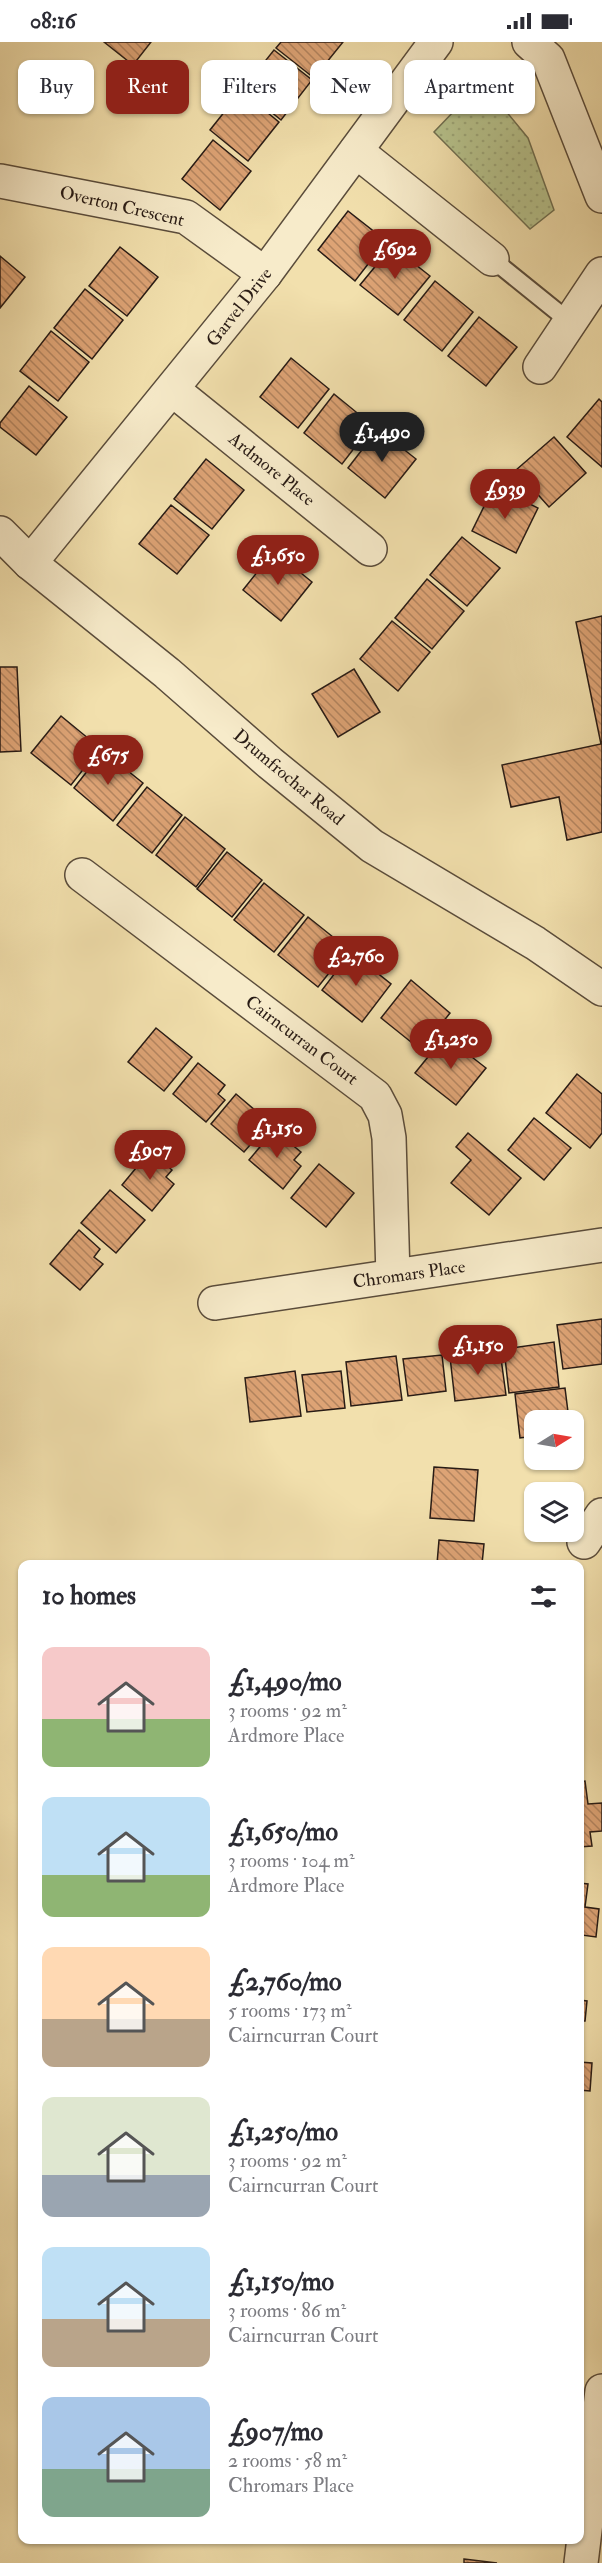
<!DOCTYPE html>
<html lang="en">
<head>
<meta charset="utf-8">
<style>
	body { margin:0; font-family:"IM FELL Double Pica",serif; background:#f2f2f3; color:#2b2b33; height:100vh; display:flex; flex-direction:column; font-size:22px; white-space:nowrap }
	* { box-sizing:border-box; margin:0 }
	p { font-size:20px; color:#7c7c81 }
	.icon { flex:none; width:33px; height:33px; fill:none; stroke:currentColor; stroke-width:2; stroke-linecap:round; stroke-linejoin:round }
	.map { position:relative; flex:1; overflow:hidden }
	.drawer { position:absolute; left:18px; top:1518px; width:566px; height:984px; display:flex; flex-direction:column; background:#fff; border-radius:12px; box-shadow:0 2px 4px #0004 }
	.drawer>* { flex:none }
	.hud { position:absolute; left:18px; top:18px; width:567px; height:54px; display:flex; gap:12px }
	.needle { width:39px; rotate:79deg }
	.tools { position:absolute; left:524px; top:1368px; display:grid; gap:12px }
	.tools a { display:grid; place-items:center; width:60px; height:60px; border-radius:12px; background:#fff; box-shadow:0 2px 4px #0004; font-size:30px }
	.price { position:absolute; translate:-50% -51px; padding:0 14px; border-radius:21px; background:#8f2418; color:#fff; font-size:20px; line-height:39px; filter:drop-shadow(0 2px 3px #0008) }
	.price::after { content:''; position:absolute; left:50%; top:36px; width:18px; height:14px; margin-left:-9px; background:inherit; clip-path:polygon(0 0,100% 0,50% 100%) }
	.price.on { background:#222; color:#fff }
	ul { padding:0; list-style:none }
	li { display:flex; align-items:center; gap:18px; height:150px; padding:0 24px }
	li span { display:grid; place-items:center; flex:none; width:168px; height:120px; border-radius:12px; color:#555 }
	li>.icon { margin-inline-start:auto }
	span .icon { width:72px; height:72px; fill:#fffc; stroke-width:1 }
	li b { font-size:26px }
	h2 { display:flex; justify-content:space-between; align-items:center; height:72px; padding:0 24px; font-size:26px }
	.pill { padding:0 21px; border-radius:12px; background:#fff; box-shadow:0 2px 4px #0004; font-size:21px; line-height:54px }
	.pill.on { background:#8f2418; color:#fff }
	.status { display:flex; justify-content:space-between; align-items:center; height:42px; padding:0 30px; background:#fff; direction:ltr }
	.status svg { height:16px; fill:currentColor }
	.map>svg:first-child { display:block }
	.grass { fill:url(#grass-dots); stroke:#706f51; stroke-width:1.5 }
	.building { fill:url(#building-back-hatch); stroke:#281b15; stroke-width:1.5 }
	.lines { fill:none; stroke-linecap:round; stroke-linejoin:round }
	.lane-casing { stroke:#5a4c3b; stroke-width:20 }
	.street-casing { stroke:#5a4c3b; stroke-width:36 }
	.lane { stroke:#f7ebca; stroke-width:16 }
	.street { stroke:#f7ebca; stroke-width:33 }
	.labels { text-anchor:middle; stroke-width:4.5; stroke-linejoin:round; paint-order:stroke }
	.street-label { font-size:18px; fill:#281b15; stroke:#f7ebca }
</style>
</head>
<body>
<div class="status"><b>08:16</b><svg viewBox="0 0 49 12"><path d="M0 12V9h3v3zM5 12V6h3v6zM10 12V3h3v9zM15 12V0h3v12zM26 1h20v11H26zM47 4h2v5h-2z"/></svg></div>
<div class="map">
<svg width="602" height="2521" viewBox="0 0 602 2521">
	<defs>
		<pattern id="grass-dots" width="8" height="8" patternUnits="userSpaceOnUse" patternTransform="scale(1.5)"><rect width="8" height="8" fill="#b7c38d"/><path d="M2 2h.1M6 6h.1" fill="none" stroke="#9da779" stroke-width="1.8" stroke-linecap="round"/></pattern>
		<pattern id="building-back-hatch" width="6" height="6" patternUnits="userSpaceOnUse" patternTransform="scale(1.5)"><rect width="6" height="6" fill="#dda375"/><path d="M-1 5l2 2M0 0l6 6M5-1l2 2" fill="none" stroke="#b3845f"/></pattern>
	</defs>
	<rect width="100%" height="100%" fill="#f2e0ad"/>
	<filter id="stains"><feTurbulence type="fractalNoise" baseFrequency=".00333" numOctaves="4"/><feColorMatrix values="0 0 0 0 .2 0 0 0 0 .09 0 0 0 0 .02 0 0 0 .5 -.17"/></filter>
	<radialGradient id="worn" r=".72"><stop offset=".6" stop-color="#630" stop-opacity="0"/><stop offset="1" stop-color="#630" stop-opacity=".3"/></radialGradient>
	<path class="grass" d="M 482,40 L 528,96 L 554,168 L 530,187 L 434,90 Z"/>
	<g class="building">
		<path d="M 104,0 L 151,0 L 133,23 Z"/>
		<path d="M 281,0 L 343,0 L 314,36 L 276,6 Z"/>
		<path d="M 274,8 L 312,38 L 281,78 L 243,47 Z"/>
		<path d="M 241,49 L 279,80 L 248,119 L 210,88 Z"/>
		<path d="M 213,98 L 251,129 L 220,168 L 182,137 Z"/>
		<path d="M 348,169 L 386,199 L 355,239 L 318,208 Z"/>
		<path d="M 392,204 L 430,234 L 398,273 L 360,243 Z"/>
		<path d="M 120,205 L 158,235 L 127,274 L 89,244 Z"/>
		<path d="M 0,214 L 25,235 L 0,266 Z"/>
		<path d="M 435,239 L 473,270 L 442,309 L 404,278 Z"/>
		<path d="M 85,247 L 123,278 L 92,317 L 54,286 Z"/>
		<path d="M 479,275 L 517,305 L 486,344 L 448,314 Z"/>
		<path d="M 51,289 L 89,320 L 58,359 L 20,329 Z"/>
		<path d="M 291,316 L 329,347 L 298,386 L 260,355 Z"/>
		<path d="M 29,344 L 67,375 L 36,413 L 0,385 L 0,381 Z"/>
		<path d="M 334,352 L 372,383 L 342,422 L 304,391 Z"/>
		<path d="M 599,357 L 602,360 L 602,425 L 567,395 Z"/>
		<path d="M 378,387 L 416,417 L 385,456 L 348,426 Z"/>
		<path d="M 554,395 L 586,431 L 549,465 L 516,428 Z"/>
		<path d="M 206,417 L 244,448 L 212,487 L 174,457 Z"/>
		<path d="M 494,444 L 538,466 L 516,511 L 472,489 Z"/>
		<path d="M 171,463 L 209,493 L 177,532 L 139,502 Z"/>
		<path d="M 462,495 L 500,526 L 467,564 L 430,533 Z"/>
		<path d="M 274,509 L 312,540 L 281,579 L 243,548 Z"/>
		<path d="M 427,537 L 464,569 L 432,607 L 395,576 Z"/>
		<path d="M 602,574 L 602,790 L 567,798 L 559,755 L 511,765 L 502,723 L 601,702 L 576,580 Z"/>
		<path d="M 392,579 L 430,610 L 398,649 L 360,617 Z"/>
		<path d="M 0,625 L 17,625 L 21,709 L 0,710 Z"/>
		<path d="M 354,627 L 380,670 L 338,695 L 312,652 Z"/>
		<path d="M 61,674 L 100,706 L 71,743 L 31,711 Z"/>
		<path d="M 103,709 L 143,741 L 113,779 L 74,746 Z"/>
		<path d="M 147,745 L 182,773 L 152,811 L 117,783 Z"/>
		<path d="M 185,775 L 225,807 L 196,845 L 156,813 Z"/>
		<path d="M 227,810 L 262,838 L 232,875 L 197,847 Z"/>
		<path d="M 264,841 L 304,873 L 274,910 L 234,878 Z"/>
		<path d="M 308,875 L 348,907 L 318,945 L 278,913 Z"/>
		<path d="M 351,910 L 391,942 L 362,980 L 322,948 Z"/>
		<path d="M 411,938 L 450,971 L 421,1008 L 381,976 Z"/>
		<path d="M 156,986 L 192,1015 L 164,1049 L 128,1020 Z"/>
		<path d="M 445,994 L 486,1026 L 456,1063 L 415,1031 Z"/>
		<path d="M 198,1021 L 225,1043 L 218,1052 L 225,1058 L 206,1080 L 173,1052 Z"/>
		<path d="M 577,1032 L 602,1052 L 602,1091 L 590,1106 L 546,1071 Z"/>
		<path d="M 236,1052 L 262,1074 L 255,1082 L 263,1088 L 244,1110 L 211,1082 Z"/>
		<path d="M 534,1076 L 571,1106 L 544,1138 L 508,1108 Z"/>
		<path d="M 274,1088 L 301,1110 L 294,1118 L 301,1124 L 283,1147 L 249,1118 Z"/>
		<path d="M 468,1091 L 521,1136 L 489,1173 L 451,1141 L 471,1118 L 456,1105 Z"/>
		<path d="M 150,1109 L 172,1128 L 166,1135 L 174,1142 L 152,1169 L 122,1143 Z"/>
		<path d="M 319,1122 L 354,1151 L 326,1185 L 291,1156 Z"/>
		<path d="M 110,1148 L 145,1178 L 116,1211 L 81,1181 Z"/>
		<path d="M 79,1188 L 100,1207 L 94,1215 L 103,1222 L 80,1248 L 50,1222 Z"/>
		<path d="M 602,1277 L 602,1322 L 563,1327 L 557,1283 Z"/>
		<path d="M 554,1300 L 559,1345 L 509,1351 L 504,1307 Z"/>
		<path d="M 500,1309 L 506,1353 L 455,1359 L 450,1315 Z"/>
		<path d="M 442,1313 L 446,1349 L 408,1354 L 403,1317 Z"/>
		<path d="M 396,1314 L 402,1358 L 351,1364 L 346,1320 Z"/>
		<path d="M 295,1329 L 301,1374 L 250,1380 L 245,1336 Z"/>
		<path d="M 341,1329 L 345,1366 L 307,1370 L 302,1333 Z"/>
		<path d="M 565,1346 L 569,1378 L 534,1378 L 534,1394 L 520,1396 L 515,1352 Z"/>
		<path d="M 434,1425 L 478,1428 L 474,1479 L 430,1476 Z"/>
		<path d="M 439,1498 L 484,1502 L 482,1522 L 437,1522 Z"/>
		<path d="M 585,1739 L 588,1762 L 602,1761 L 602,1789 L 590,1790 L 592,1804 L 579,1805 L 579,1740 Z"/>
		<path d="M 579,1841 L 588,1842 L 585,1865 L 599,1867 L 596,1895 L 582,1893 L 580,1907 Z"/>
		<path d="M 579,1958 L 587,1959 L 585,1979 L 579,1979 Z"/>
		<path d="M 579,2020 L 592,2021 L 590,2049 L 579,2048 Z"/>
		<path d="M 464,2517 L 497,2521 L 464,2521 Z"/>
	</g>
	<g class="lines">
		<g class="lane-casing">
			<path id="lane" d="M 492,217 L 570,280"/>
		</g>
		<g class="street-casing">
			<g id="street">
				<path d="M 529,0 L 548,17 L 602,154"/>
				<path d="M 356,109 L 492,217"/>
				<path d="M 0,139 L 186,175 L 265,232"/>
				<path d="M 540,325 L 602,232"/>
				<path d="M 173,348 L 370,507"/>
				<path d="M 0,491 L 30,521 L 167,631 L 270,721 L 372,804 L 535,901 L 602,947"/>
				<path d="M 30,521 L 265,232 L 436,0"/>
				<path d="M 82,833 L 375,1054 L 385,1073 L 389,1096 L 393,1234"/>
				<path d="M 215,1261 L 602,1203"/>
				<path d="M 584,1500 L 602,1473"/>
				<path d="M 581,2521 L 602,2349"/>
			</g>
		</g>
		<use href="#lane" class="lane"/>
		<use href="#street" class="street"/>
	</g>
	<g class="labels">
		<g class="street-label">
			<text transform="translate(122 164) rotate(13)" y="6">Overton Crescent</text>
			<text transform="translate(239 265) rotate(-52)" y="6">Garvel Drive</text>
			<text transform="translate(272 427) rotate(39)" y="6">Ardmore Place</text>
			<text transform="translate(289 735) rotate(40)" y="6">Drumfrochar Road</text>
			<text transform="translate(302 998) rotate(37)" y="6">Cairncurran Court</text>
			<text transform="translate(409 1232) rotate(-8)" y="6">Chromars Place</text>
		</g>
	</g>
	<rect width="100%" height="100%" filter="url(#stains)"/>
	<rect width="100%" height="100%" fill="url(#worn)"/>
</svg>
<div class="tools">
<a><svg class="needle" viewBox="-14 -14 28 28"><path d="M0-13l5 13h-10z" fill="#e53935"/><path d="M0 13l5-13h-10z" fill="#7c7c81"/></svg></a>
<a><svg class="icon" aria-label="layers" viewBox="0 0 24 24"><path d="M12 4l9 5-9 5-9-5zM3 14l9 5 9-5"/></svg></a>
</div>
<b class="price" style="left:395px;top:238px">£692</b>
<b class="price on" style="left:382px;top:421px">£1,490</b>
<b class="price" style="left:505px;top:478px">£939</b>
<b class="price" style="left:278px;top:544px">£1,650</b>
<b class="price" style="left:108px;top:744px">£675</b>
<b class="price" style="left:356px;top:945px">£2,760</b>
<b class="price" style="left:451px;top:1028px">£1,250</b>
<b class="price" style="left:277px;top:1117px">£1,150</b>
<b class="price" style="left:150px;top:1139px">£907</b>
<b class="price" style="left:478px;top:1334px">£1,150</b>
<div class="hud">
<a class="pill">Buy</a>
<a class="pill on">Rent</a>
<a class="pill">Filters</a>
<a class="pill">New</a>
<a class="pill">Apartment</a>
</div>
<section class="drawer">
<h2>10 homes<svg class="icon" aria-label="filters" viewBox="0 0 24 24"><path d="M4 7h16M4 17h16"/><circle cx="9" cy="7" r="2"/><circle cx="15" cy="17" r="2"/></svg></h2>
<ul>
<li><span style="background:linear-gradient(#f6c9c9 60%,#8fb573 0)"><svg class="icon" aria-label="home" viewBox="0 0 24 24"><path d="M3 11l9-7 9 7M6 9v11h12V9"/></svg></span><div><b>£1,490/mo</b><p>3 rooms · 92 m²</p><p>Ardmore Place</p></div></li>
<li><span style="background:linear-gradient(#bfe0f5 65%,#8fb573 0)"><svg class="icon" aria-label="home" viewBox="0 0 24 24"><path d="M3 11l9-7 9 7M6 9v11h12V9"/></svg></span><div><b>£1,650/mo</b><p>3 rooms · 104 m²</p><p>Ardmore Place</p></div></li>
<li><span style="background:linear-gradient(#ffd9b3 60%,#b9a48a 0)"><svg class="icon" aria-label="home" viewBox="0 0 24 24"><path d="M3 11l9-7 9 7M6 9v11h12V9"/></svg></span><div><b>£2,760/mo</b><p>5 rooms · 173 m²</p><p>Cairncurran Court</p></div></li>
<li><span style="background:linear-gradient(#dfe7d0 65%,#9aa5b1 0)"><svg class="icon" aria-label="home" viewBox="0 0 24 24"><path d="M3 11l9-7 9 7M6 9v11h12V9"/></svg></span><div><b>£1,250/mo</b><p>3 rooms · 92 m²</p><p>Cairncurran Court</p></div></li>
<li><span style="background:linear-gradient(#bfe0f5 60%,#b9a48a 0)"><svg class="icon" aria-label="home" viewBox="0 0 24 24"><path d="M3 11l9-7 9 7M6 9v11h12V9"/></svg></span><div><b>£1,150/mo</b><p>3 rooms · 86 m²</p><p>Cairncurran Court</p></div></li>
<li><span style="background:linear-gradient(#a9c7e8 60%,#7fa58c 0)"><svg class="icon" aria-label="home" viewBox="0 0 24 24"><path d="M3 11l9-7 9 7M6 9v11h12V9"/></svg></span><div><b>£907/mo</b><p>2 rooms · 58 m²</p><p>Chromars Place</p></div></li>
</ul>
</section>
</div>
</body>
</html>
